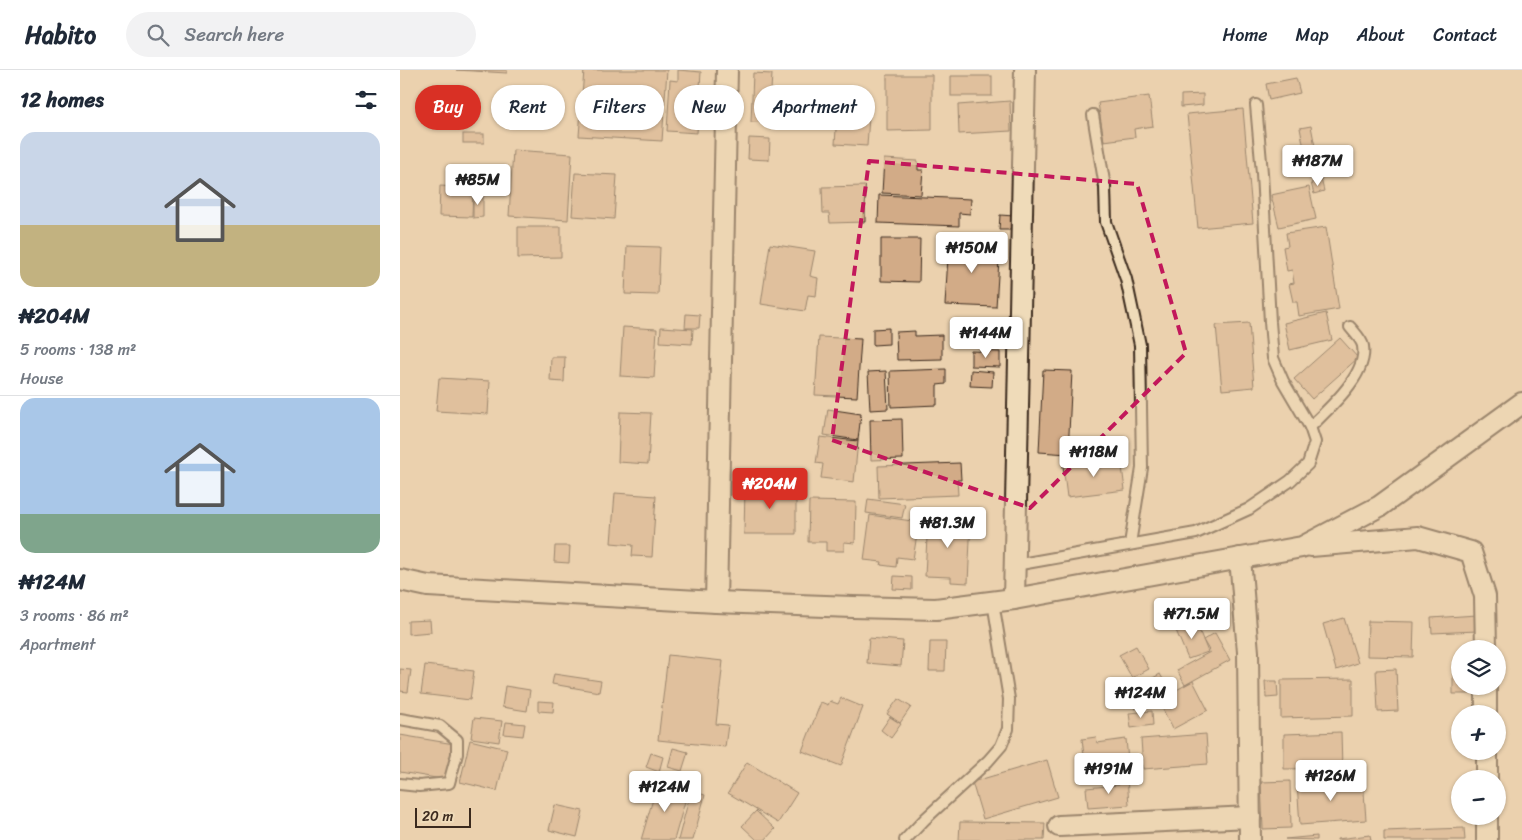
<!DOCTYPE html>
<html lang="en">
<head>
<meta charset="utf-8">
<style>
	body { margin:0; font-family:Sriracha,sans-serif; background:#f2f2f3; color:#1f2937; height:100vh; display:flex; flex-direction:column; font-size:19px; white-space:nowrap }
	* { box-sizing:border-box; margin:0 }
	p { font-size:16px; color:#747a83 }
	.icon { flex:none; width:28px; height:28px; fill:none; stroke:currentColor; stroke-width:2; stroke-linecap:round; stroke-linejoin:round }
	.map { position:relative; flex:1; overflow:hidden }
	.panel { display:flex; flex-direction:column; background:#fff; width:400px }
	.panel>* { flex:none }
	.banner { position:absolute; left:15px; top:15px; width:475px; height:45px; display:flex; gap:10px }
	.fabs { position:absolute; left:1051px; top:570px; display:grid; gap:10px }
	.fabs a { display:grid; place-items:center; width:55px; height:55px; border-radius:50%; background:#fff; box-shadow:0 1px 4px #0004; font-size:25px }
	.scale { position:absolute; left:15px; bottom:12px; width:56px; box-sizing:border-box; padding-left:5px; border:2px solid #3b2a1e; border-top:0; font-size:14px; line-height:18px; white-space:nowrap; color:#3b2a1e; -webkit-text-stroke:4px #efdbb9; paint-order:stroke }
	.price { position:absolute; translate:-50% -42px; padding:0 11px; border-radius:5px; background:#fff; color:#222; font-size:16px; line-height:32px; filter:drop-shadow(0 1px 2px #0008) }
	.price::after { content:''; position:absolute; left:50%; top:30px; width:15px; height:11px; margin-left:-8px; background:inherit; clip-path:polygon(0 0,100% 0,50% 100%) }
	.price.current { background:#d93025; color:#fff }
	ul { padding:0; list-style:none }
	li { display:grid; align-content:center; gap:10px; height:265px; padding:0 20px }
	li+li { border-top:1px solid #e0e1e3 }
	li span { display:grid; place-items:center; height:155px; border-radius:15px; color:#555 }
	li>.icon { margin-inline-start:auto }
	span .icon { width:90px; height:90px; fill:#fffc; stroke-width:1 }
	li b { font-size:21px }
	h2 { display:flex; justify-content:space-between; align-items:center; height:60px; padding:0 20px; font-size:21px }
	.pill { padding:0 18px; border-radius:22px; background:#fff; box-shadow:0 1px 4px #0004; font-size:18px; line-height:45px }
	.pill.current { background:#d93025; color:#fff }
	header { display:flex; align-items:center; gap:30px; box-sizing:border-box; height:70px; padding:0 25px; background:#fff; border-bottom:1px solid #e0e1e3 }
	header strong { font-size:24px }
	nav { display:flex; gap:28px; margin-inline-start:auto; font-size:18px }
	.search { width:350px; height:45px; background:#f2f2f3; display:flex; align-items:center; gap:12px; box-sizing:border-box; padding:0 18px; border-radius:28px; color:#747a83; font-size:19px }
	main { display:flex; flex:1; min-height:0 }
	.map>svg:first-child { display:block }
	.building { fill:#d2ab87; stroke:#3b2a1e }
	.lines { fill:none; stroke-linecap:round; stroke-linejoin:round }
	.service-casing { stroke:#3b2a1e; stroke-width:14 }
	.minor-casing { stroke:#3b2a1e; stroke-width:24 }
	.service { stroke:#efdbb9; stroke-width:10 }
	.minor { stroke:#efdbb9; stroke-width:20 }
	.marked { fill:none; stroke:#c2185b; stroke-width:4; stroke-dasharray:10 6; stroke-linejoin:round }
</style>
</head>
<body>
<header>
<strong>Habito</strong>
<div class="search"><svg class="icon" aria-label="search" viewBox="0 0 24 24"><circle cx="10" cy="10" r="6"/><path d="M15 15l6 6"/></svg>Search here</div>
<nav><a>Home</a><a>Map</a><a>About</a><a>Contact</a></nav>
</header>
<main>
<section class="panel">
<h2>12 homes<svg class="icon" aria-label="filters" viewBox="0 0 24 24"><path d="M4 7h16M4 17h16"/><circle cx="9" cy="7" r="2"/><circle cx="15" cy="17" r="2"/></svg></h2>
<ul>
<li><span style="background:linear-gradient(#c9d6e8 60%,#c2b280 0)"><svg class="icon" aria-label="home" viewBox="0 0 24 24"><path d="M3 11l9-7 9 7M6 9v11h12V9"/></svg></span><div><b>₦204M</b><p>5 rooms · 138 m²</p><p>House</p></div></li>
<li><span style="background:linear-gradient(#a9c7e8 75%,#7fa58c 0)"><svg class="icon" aria-label="home" viewBox="0 0 24 24"><path d="M3 11l9-7 9 7M6 9v11h12V9"/></svg></span><div><b>₦124M</b><p>3 rooms · 86 m²</p><p>Apartment</p></div></li>
</ul>
</section>
<div class="map">
<svg width="1122" height="770" viewBox="0 0 1122 770">
	<rect width="100%" height="100%" fill="#ebd1ae"/>
	<filter id="ink" filterUnits="userSpaceOnUse"><feTurbulence type="fractalNoise" baseFrequency=".02" numOctaves="2"/><feDisplacementMap in="SourceGraphic" scale="10" xChannelSelector="R" yChannelSelector="G"/><feConvolveMatrix kernelMatrix="1 2 1 2 8 2 1 2 1" color-interpolation-filters="sRGB"/></filter>
	<g filter="url(#ink)">
		<g class="building">
			<path d="M 56,0 L 107,0 L 107,3 Z"/>
			<path d="M 184,0 L 267,0 L 262,71 L 179,66 Z"/>
			<path d="M 278,0 L 301,2 L 297,63 L 267,61 L 270,10 L 278,11 Z"/>
			<path d="M 353,3 L 372,4 L 369,53 L 351,52 Z"/>
			<path d="M 487,5 L 532,5 L 532,60 L 487,61 Z"/>
			<rect x="551" y="6" width="41" height="20"/>
			<path d="M 896,8 L 900,23 L 869,30 L 866,14 Z"/>
			<path d="M 803,24 L 803,35 L 781,37 L 781,25 Z"/>
			<path d="M 749,26 L 753,56 L 734,59 L 735,67 L 704,71 L 698,33 Z"/>
			<path d="M 427,29 L 470,32 L 467,76 L 435,74 L 436,59 L 431,58 L 432,50 L 426,49 Z"/>
			<path d="M 610,31 L 611,61 L 559,64 L 558,35 Z"/>
			<path d="M 843,39 L 853,153 L 798,158 L 787,44 Z"/>
			<path d="M 911,56 L 919,97 L 908,99 L 900,58 Z"/>
			<rect x="63" y="64" width="21" height="9"/>
			<path d="M 349,68 L 370,69 L 369,90 L 348,89 Z"/>
			<path d="M 113,80 L 172,84 L 168,150 L 109,146 Z"/>
			<path d="M 484,89 L 518,91 L 518,100 L 523,100 L 521,125 L 482,123 Z"/>
			<path d="M 175,103 L 217,105 L 214,149 L 172,146 Z"/>
			<path d="M 921,109 L 924,121 L 914,124 L 911,113 Z"/>
			<path d="M 40,116 L 73,118 L 72,147 L 39,146 Z"/>
			<path d="M 465,116 L 465,152 L 430,153 L 429,143 L 423,143 L 422,117 Z"/>
			<path d="M 909,117 L 916,149 L 879,157 L 871,125 Z"/>
			<path d="M 73,125 L 83,125 L 83,147 L 73,148 Z"/>
			<path d="M 479,125 L 571,129 L 570,144 L 559,143 L 559,156 L 478,153 Z"/>
			<path d="M 600,145 L 614,146 L 613,160 L 599,160 Z"/>
			<path d="M 118,157 L 161,157 L 161,187 L 118,188 Z"/>
			<path d="M 926,157 L 939,239 L 899,246 L 897,232 L 893,232 L 889,214 L 894,213 L 892,200 L 887,201 L 883,177 L 888,176 L 886,163 Z"/>
			<path d="M 481,169 L 520,169 L 519,212 L 481,211 Z"/>
			<path d="M 549,172 L 600,174 L 596,237 L 545,235 Z"/>
			<path d="M 370,174 L 415,181 L 410,206 L 418,208 L 416,226 L 408,225 L 405,241 L 361,234 Z"/>
			<path d="M 227,176 L 260,177 L 258,225 L 225,224 Z"/>
			<path d="M 926,243 L 932,270 L 890,280 L 884,253 Z"/>
			<path d="M 286,244 L 300,245 L 299,258 L 285,258 Z"/>
			<path d="M 849,253 L 854,317 L 822,320 L 816,255 Z"/>
			<path d="M 223,257 L 257,259 L 254,308 L 220,306 Z"/>
			<path d="M 261,257 L 293,259 L 292,274 L 260,272 Z"/>
			<path d="M 489,258 L 489,274 L 473,275 L 473,259 Z"/>
			<path d="M 515,261 L 515,266 L 542,265 L 542,289 L 497,290 L 496,262 Z"/>
			<path d="M 419,267 L 461,269 L 457,327 L 415,325 Z"/>
			<path d="M 940,268 L 958,288 L 912,329 L 894,309 Z"/>
			<path d="M 571,281 L 600,282 L 600,297 L 571,296 Z"/>
			<path d="M 151,287 L 165,287 L 164,312 L 150,311 Z"/>
			<path d="M 546,299 L 546,314 L 537,315 L 537,335 L 491,337 L 490,301 Z"/>
			<path d="M 571,300 L 593,302 L 592,317 L 570,316 Z"/>
			<path d="M 643,300 L 672,301 L 668,384 L 639,382 Z"/>
			<path d="M 486,301 L 488,339 L 470,340 L 468,302 Z"/>
			<path d="M 39,308 L 90,311 L 88,344 L 36,341 Z"/>
			<path d="M 428,339 L 461,344 L 458,370 L 424,365 Z"/>
			<path d="M 220,342 L 251,343 L 248,394 L 218,392 Z"/>
			<path d="M 502,349 L 503,389 L 471,390 L 470,350 Z"/>
			<path d="M 420,367 L 458,371 L 454,412 L 421,408 L 423,394 L 416,393 Z"/>
			<path d="M 721,389 L 725,420 L 667,427 L 663,396 Z"/>
			<path d="M 560,393 L 561,410 L 557,410 L 558,425 L 479,428 L 478,396 Z"/>
			<path d="M 345,416 L 396,417 L 396,464 L 344,464 Z"/>
			<path d="M 215,423 L 256,426 L 252,487 L 232,486 L 233,475 L 211,473 Z"/>
			<path d="M 468,429 L 505,434 L 502,448 L 466,443 Z"/>
			<path d="M 409,431 L 456,432 L 455,473 L 444,472 L 444,481 L 426,481 L 426,472 L 408,472 Z"/>
			<path d="M 470,445 L 519,452 L 513,489 L 497,487 L 496,497 L 481,495 L 482,492 L 464,490 Z"/>
			<path d="M 528,447 L 571,449 L 568,513 L 551,512 L 551,507 L 525,506 Z"/>
			<path d="M 155,476 L 170,476 L 169,493 L 154,492 Z"/>
			<path d="M 494,506 L 512,507 L 512,520 L 493,519 Z"/>
			<path d="M 812,538 L 819,552 L 809,557 L 802,543 Z"/>
			<path d="M 1077,545 L 1078,561 L 1032,563 L 1031,548 Z"/>
			<path d="M 944,548 L 958,593 L 936,600 L 923,554 Z"/>
			<path d="M 30,550 L 31,562 L 8,564 L 8,551 Z"/>
			<path d="M 795,550 L 808,582 L 788,589 L 775,558 Z"/>
			<path d="M 968,551 L 1014,552 L 1013,587 L 967,586 Z"/>
			<path d="M 815,563 L 830,590 L 785,615 L 777,600 L 810,582 L 803,570 Z"/>
			<path d="M 469,568 L 503,571 L 501,596 L 467,593 Z"/>
			<path d="M 530,572 L 546,572 L 545,601 L 529,601 Z"/>
			<path d="M 736,576 L 749,599 L 732,608 L 719,585 Z"/>
			<path d="M 268,585 L 323,591 L 316,654 L 328,655 L 325,677 L 258,670 Z"/>
			<path d="M 25,595 L 74,601 L 70,630 L 21,624 Z"/>
			<path d="M 1053,597 L 1060,598 L 1060,616 L 1072,616 L 1072,624 L 1053,624 Z"/>
			<path d="M 0,599 L 11,600 L 8,622 L 0,621 Z"/>
			<path d="M 996,599 L 998,641 L 978,642 L 976,600 Z"/>
			<path d="M 154,604 L 201,611 L 199,622 L 152,614 Z"/>
			<path d="M 760,604 L 770,621 L 735,639 L 728,626 L 736,621 L 735,618 Z"/>
			<path d="M 953,609 L 953,646 L 881,648 L 881,610 Z"/>
			<path d="M 793,611 L 808,640 L 773,659 L 758,630 Z"/>
			<path d="M 865,611 L 877,611 L 878,627 L 866,628 Z"/>
			<path d="M 105,616 L 130,620 L 127,641 L 102,637 Z"/>
			<path d="M 441,628 L 463,637 L 441,696 L 402,681 L 421,632 L 428,635 L 430,631 L 438,634 Z"/>
			<path d="M 498,629 L 511,637 L 500,653 L 487,644 Z"/>
			<path d="M 138,631 L 154,632 L 153,642 L 138,641 Z"/>
			<path d="M 752,641 L 753,655 L 731,658 L 729,643 Z"/>
			<path d="M 490,647 L 501,654 L 491,668 L 481,660 Z"/>
			<path d="M 74,648 L 102,651 L 99,672 L 71,668 Z"/>
			<path d="M 106,652 L 125,654 L 123,666 L 104,664 Z"/>
			<path d="M 941,662 L 942,698 L 884,699 L 884,664 Z"/>
			<path d="M 806,664 L 808,694 L 743,699 L 741,669 Z"/>
			<path d="M 0,665 L 54,674 L 48,710 L 0,702 Z"/>
			<path d="M 696,667 L 697,673 L 726,669 L 729,701 L 705,704 L 706,708 L 687,710 L 682,669 Z"/>
			<path d="M 70,670 L 107,679 L 97,721 L 60,712 Z"/>
			<path d="M 273,678 L 288,682 L 282,701 L 268,697 Z"/>
			<path d="M 251,683 L 263,687 L 259,702 L 246,697 Z"/>
			<path d="M 647,690 L 658,727 L 583,749 L 572,712 Z"/>
			<path d="M 347,692 L 397,723 L 378,753 L 328,723 Z"/>
			<path d="M 727,707 L 729,735 L 688,738 L 686,718 L 719,715 L 718,708 Z"/>
			<path d="M 963,708 L 966,750 L 900,755 L 897,713 Z"/>
			<path d="M 890,711 L 891,758 L 863,759 L 861,712 Z"/>
			<path d="M 258,712 L 288,721 L 274,770 L 241,770 Z"/>
			<path d="M 291,721 L 305,725 L 293,770 L 278,770 Z"/>
			<path d="M 155,735 L 183,741 L 177,767 L 149,760 Z"/>
			<path d="M 356,741 L 375,759 L 365,770 L 357,770 L 342,756 Z"/>
			<path d="M 560,752 L 645,753 L 644,770 L 559,770 Z"/>
			<path d="M 1064,758 L 1065,770 L 984,770 L 984,761 Z"/>
			<path d="M 970,765 L 971,770 L 937,770 L 937,769 Z"/>
			<path d="M 917,766 L 917,770 L 885,769 Z"/>
		</g>
		<g class="lines">
			<g class="service-casing">
				<g id="service">
					<path d="M 693,45 L 705,117 L 706,152 L 726,209 L 740,275 L 742,398 L 730,474"/>
					<path d="M 910,357 C 928,339 968,305 963,276 C 962,270 954,262 950,257"/>
					<path d="M 615,495 L 796,463 L 849,439 L 890,411 L 908,394 L 915,372 L 910,357 L 883,311 L 873,288 L 870,252 L 862,103 L 856,35"/>
					<path d="M 0,649 L 40,656 L 57,670 L 57,684 L 49,713 L 19,716 L 0,714"/>
					<path d="M 505,770 L 525,749 L 588,691 L 601,676 L 608,659 L 609,629 L 593,532"/>
				</g>
			</g>
			<g class="minor-casing">
				<g id="minor">
					<path d="M 911,476 L 1018,467 L 1071,482 L 1085,526 L 1086,579"/>
					<path d="M 840,488 L 848,582 L 850,770"/>
					<path d="M 0,510 L 28,516 L 316,532 L 453,537 L 536,539 L 614,529 L 902,477 L 980,436 L 1122,333"/>
					<path d="M 614,529 L 625,0"/>
					<path d="M 316,532 L 327,0"/>
					<path d="M 1086,616 L 1086,644"/>
					<path d="M 1087,681 L 1087,709"/>
					<path d="M 1087,746 L 1087,770"/>
					<path d="M 659,756 L 850,747"/>
				</g>
			</g>
			<use href="#service" class="service"/>
			<use href="#minor" class="minor"/>
		</g>
	</g>
	<path d="M0 0H1122V770H0ZM 469,91 L 737,114 L 786,283 L 630,438 L 432,370 Z" fill="#ebd1ae" fill-opacity=".55" fill-rule="evenodd"/>
	<path class="marked" d="M 469,91 L 737,114 L 786,283 L 630,438 L 432,370 Z"/>
</svg>
<div class="fabs">
<a><svg class="icon" aria-label="layers" viewBox="0 0 24 24"><path d="M12 4l9 5-9 5-9-5zM3 14l9 5 9-5"/></svg></a>
<a>+</a>
<a>−</a>
</div>
<div class="scale">20 m</div>
<b class="price" style="left:918px;top:117px">₦187M</b>
<b class="price" style="left:78px;top:136px">₦85M</b>
<b class="price" style="left:572px;top:204px">₦150M</b>
<b class="price" style="left:586px;top:289px">₦144M</b>
<b class="price" style="left:694px;top:408px">₦118M</b>
<b class="price current" style="left:370px;top:440px">₦204M</b>
<b class="price" style="left:548px;top:479px">₦81.3M</b>
<b class="price" style="left:792px;top:570px">₦71.5M</b>
<b class="price" style="left:741px;top:649px">₦124M</b>
<b class="price" style="left:709px;top:725px">₦191M</b>
<b class="price" style="left:931px;top:732px">₦126M</b>
<b class="price" style="left:265px;top:743px">₦124M</b>
<div class="banner">
<a class="pill current">Buy</a>
<a class="pill">Rent</a>
<a class="pill">Filters</a>
<a class="pill">New</a>
<a class="pill">Apartment</a>
</div>
</div>
</main>
</body>
</html>
